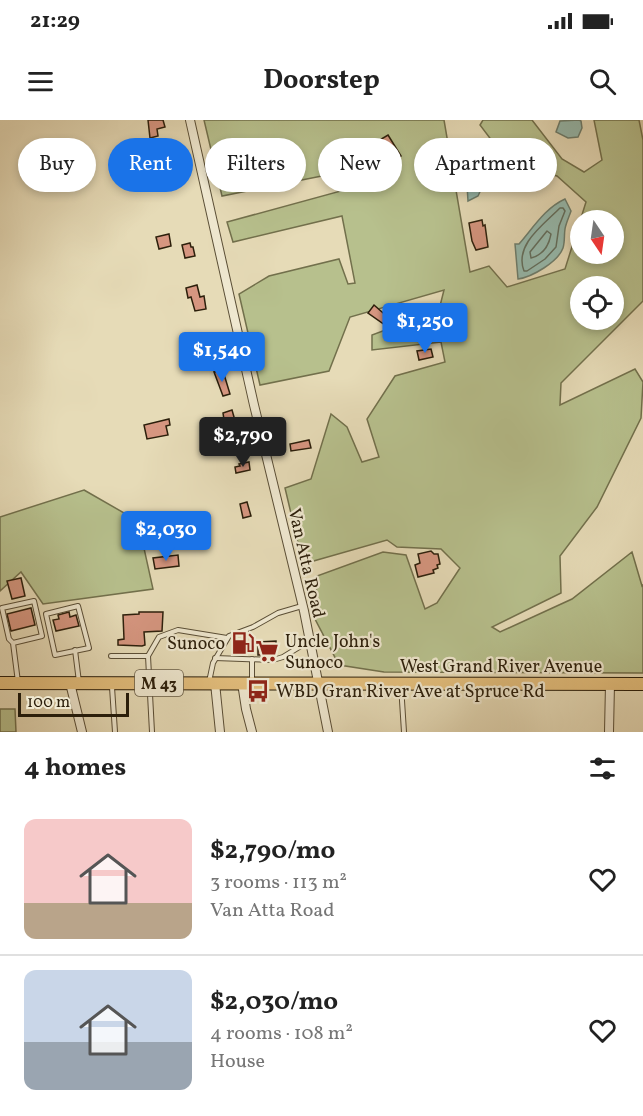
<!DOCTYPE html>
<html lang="en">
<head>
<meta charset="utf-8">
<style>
	body { margin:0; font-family:Vollkorn,serif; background:#f2f2f2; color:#222; height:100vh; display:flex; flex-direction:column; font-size:22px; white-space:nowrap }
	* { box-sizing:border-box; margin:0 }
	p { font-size:20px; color:#767676 }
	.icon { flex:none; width:33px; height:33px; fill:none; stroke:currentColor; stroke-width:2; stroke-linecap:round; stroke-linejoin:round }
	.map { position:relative; height:612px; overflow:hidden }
	.sheet { display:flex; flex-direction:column; background:#fff; flex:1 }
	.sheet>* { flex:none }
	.banner { position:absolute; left:18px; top:18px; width:608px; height:54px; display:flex; gap:12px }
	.needle { width:39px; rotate:167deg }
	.controls { position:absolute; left:570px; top:90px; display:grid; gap:12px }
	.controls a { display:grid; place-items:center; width:54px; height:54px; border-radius:50%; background:#fff; box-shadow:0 3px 9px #0003; font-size:30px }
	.scale { position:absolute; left:18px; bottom:15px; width:111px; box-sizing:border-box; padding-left:6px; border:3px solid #2c1f0b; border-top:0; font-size:16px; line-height:21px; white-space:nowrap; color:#2c1f0b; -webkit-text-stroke:4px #efe8d0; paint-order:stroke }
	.price { position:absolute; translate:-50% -51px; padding:0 14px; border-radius:6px; background:#1a73e8; color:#fff; font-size:20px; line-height:39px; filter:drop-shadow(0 2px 3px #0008) }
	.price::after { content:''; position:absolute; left:50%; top:36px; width:18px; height:14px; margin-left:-9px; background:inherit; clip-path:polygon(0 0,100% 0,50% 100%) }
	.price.on { background:#222; color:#fff }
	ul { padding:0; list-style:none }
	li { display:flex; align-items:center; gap:18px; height:150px; padding:0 24px }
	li+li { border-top:2px solid #e0e0e0 }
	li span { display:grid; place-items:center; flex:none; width:168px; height:120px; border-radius:12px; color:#555 }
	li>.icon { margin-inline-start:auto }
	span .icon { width:72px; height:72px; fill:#fffc; stroke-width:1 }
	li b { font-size:26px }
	h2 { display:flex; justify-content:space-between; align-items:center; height:72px; padding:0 24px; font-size:26px }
	.tag { padding:0 21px; border-radius:27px; background:#fff; box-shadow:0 3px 9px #0003; font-size:21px; line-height:54px }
	.tag.on { background:#1a73e8; color:#fff }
	.status { display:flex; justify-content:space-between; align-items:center; height:42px; padding:0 30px; background:#fff; direction:ltr }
	.status svg { height:16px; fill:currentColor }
	header { display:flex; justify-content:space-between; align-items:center; height:78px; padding:0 24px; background:#fff; font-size:27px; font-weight:700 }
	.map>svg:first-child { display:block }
	.green { fill:#b7c08d; stroke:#72704c; stroke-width:1.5; fill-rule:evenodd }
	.water { fill:#96bbaf; stroke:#6c7d6d; stroke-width:1.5 }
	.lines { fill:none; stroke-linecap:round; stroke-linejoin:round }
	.shore { stroke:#616d5d; stroke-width:1.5 }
	.building { fill:#d69680; stroke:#2c1f0b; stroke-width:1.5 }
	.service-casing { stroke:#5a4e36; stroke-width:6 }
	.minor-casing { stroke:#5a4e36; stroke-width:10 }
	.primary-casing { stroke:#2c1f0b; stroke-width:14 }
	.service { stroke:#efe8d0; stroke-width:4 }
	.minor { stroke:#efe8d0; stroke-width:8 }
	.primary { stroke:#e3be7c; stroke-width:12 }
	.labels { text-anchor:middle; stroke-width:4.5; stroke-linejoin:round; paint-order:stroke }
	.shield { fill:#efe8d0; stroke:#665b46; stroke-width:1.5 }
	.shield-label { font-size:16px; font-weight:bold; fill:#2c1f0b }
	.street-label { font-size:18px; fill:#2c1f0b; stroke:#efe8d0 }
	.poi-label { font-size:18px; fill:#2c1f0b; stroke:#efe8d0; text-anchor:start }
</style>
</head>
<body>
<div class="status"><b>21:29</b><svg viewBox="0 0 49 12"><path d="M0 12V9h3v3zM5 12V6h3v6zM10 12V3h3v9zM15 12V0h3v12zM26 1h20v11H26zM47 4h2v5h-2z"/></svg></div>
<header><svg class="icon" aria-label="menu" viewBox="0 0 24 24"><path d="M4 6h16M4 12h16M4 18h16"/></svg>Doorstep<svg class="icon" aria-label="search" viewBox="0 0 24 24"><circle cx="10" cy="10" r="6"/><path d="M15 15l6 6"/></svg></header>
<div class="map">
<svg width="643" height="612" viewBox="0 0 643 612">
	<rect width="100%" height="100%" fill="#e6dbb7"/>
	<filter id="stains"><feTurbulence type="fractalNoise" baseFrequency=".00333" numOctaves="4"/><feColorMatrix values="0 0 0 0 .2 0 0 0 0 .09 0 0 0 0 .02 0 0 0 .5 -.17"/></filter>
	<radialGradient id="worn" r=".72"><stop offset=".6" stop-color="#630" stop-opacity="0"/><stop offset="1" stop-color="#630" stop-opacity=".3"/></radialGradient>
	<g class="green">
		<path d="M 204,0 L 444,0 L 470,152 L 489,146 L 507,167 L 565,149 L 586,82 L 557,56 L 511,46 L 480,5 L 483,0 L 532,0 L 562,39 L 584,52 L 602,40 L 594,0 L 639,0 L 643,20 L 643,181 L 561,263 L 560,285 L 635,249 L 643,262 L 641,298 L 597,387 L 560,436 L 561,473 L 492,507 L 500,512 L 572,479 L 632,432 L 642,466 L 643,465 L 643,553 L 384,552 L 339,545 L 315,499 L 317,456 L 383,432 L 406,435 L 425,489 L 437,483 L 460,448 L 441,429 L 397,427 L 387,420 L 303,444 L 285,368 L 311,359 L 331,294 L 347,307 L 362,342 L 379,337 L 367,299 L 395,256 L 445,242 L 441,222 L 372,230 L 372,215 L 439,190 L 444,170 L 350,197 L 329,251 L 260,265 L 239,174 L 269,156 L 339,139 L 348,164 L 355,163 L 342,96 L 233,122 L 227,102 L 341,71 L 347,51 L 222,76 ZM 580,100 L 614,100 L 614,134 L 580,134 ZM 580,166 L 614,166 L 614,200 L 580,200 Z"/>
		<path d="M 84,370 L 138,401 L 153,469 L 43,484 L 21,452 L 0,471 L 0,397 Z"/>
		<path d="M 0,589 L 15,589 L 16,612 L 0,612 Z"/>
	</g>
	<g class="water">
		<path d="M 579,0 L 581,1 L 582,8 L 578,17 L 568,18 L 556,12 L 560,1 Z"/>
		<path d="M 474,48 L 486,50 L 484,63 L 478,76 L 468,81 L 467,65 Z"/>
		<path d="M 565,79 L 571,91 C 569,97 566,103 565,109 C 564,115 565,122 563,128 C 558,142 532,157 518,159 L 515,124 L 519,124 C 533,108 545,88 565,79 Z"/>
	</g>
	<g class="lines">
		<g class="shore">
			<path d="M 560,88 L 563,88 L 565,91 L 559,106 L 556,127 L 545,139 L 527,151 L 524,151 C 514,125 543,105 560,88 Z"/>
			<path d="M 547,111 L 551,114 C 549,125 543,135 531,138 L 530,132 Z"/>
		</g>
	</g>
	<g class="building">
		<path d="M 148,0 L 163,0 L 165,7 L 157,9 L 158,16 L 150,18 Z"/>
		<path d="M 388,15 L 401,36 L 389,42 L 378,21 Z"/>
		<path d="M 164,30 L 167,54 L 157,56 L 151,33 Z"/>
		<path d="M 375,36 L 378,49 L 367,52 L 364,38 Z"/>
		<path d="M 482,100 L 483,106 L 485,105 L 488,127 L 476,130 L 472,121 L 469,103 Z"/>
		<path d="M 169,114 L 171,126 L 159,129 L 156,117 Z"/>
		<path d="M 190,123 L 191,127 L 193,127 L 195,136 L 185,138 L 182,125 Z"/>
		<path d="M 197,165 L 200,177 L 204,176 L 206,189 L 195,191 L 191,177 L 188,178 L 186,168 Z"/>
		<path d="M 374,185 L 390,199 L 385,205 L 368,193 Z"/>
		<path d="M 215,219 L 219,229 L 207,231 L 205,222 Z"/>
		<path d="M 187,224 L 189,234 L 197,233 L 199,240 L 185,243 L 181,226 Z"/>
		<path d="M 431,229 L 433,237 L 419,240 L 417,231 Z"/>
		<path d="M 223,251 L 230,274 L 223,276 L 214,252 Z"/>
		<path d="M 232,290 L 236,304 L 225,306 L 223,293 Z"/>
		<path d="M 169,299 L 170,305 L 166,306 L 168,315 L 147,319 L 144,305 Z"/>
		<path d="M 309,320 L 311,328 L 291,331 L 290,324 Z"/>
		<path d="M 249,342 L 250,350 L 236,353 L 235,347 L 240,346 L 239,344 Z"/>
		<path d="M 247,382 L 251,396 L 243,398 L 240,384 Z"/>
		<path d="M 431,431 L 434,434 L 438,434 L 440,444 L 437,445 L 438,448 L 433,450 L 434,453 L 418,457 L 415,445 L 420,443 L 418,434 Z"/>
		<path d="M 178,435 L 179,446 L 155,449 L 153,438 Z"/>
		<path d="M 21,458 L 25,476 L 12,479 L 7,461 Z"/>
		<path d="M 31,488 L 35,505 L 11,511 L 7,494 Z"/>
		<path d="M 69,492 L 70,497 L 76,495 L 79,506 L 56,511 L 53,500 L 59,499 L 58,495 Z"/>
		<path d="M 139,492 L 163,492 L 162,511 L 144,512 L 145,525 L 142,526 L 118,525 L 118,520 L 124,519 L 123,495 L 139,494 Z"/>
		<path d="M 276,521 L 276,535 L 258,535 L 258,522 Z"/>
	</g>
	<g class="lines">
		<g class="service-casing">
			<g id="service">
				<path d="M 78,486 L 89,528 L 55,535 L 46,494 Z"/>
				<path d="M 13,523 L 9,519 L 2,488 L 34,481 L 42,516 L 13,523 L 18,562"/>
				<path d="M 75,530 L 79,562"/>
				<path d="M 111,536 L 148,536"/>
				<path d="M 215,538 L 273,540 L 283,537 L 309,521"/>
				<path d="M 209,562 L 213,543 L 229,516 L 253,507 L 278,493 L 302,486"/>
				<path d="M 252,562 L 252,539"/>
				<path d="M 401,565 L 404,612"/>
				<path d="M 112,567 L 115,612"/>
				<path d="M 152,612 L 148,536 L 159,517 L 178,510 L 227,518"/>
			</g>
		</g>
		<g class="minor-casing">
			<g id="minor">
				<path d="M 190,0 L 254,285 L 304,491 L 328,612"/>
				<path d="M 70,563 L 82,612"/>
				<path d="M 215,563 L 220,612"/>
				<path d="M 242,563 L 246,589 L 252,612"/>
				<path d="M 609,612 L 610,564"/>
			</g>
		</g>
		<g class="primary-casing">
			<path id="primary" d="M 0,563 L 643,564"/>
		</g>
		<use href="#service" class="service"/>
		<use href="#minor" class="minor"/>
		<use href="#primary" class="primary"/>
	</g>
	<defs>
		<g id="fuel-bare" transform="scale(1.8)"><path d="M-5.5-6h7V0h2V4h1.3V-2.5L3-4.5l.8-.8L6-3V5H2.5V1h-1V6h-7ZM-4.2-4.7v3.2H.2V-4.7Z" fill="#8f2418" stroke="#efe8d0" stroke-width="2.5" paint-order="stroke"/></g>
		<g id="supermarket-bare" transform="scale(1.8)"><path d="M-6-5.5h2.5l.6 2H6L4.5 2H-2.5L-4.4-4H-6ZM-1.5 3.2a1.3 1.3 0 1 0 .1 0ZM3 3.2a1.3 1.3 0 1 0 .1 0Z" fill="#8f2418" stroke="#efe8d0" stroke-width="2.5" paint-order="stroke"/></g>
		<g id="bus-bare" transform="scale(1.8)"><path d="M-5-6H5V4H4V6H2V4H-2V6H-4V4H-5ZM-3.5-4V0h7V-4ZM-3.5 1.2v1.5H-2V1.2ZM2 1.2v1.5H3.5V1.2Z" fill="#8f2418" stroke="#efe8d0" stroke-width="2.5" paint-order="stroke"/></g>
	</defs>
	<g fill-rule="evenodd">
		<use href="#fuel-bare" x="243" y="523"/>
		<use href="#supermarket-bare" x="267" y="531"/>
		<use href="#bus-bare" x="258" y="571"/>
	</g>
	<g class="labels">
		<rect class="shield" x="135" y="550" width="48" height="26" rx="4.5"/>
		<g class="shield-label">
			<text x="159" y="569">M 43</text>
		</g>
		<g class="street-label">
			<text transform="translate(307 443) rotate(77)" y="6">Van Atta Road</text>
			<text x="501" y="552">West Grand River Avenue</text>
		</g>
		<g class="poi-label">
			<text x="285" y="527">Uncle John's<tspan x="285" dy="21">Sunoco</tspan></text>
			<text x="225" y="529" text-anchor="end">Sunoco</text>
			<text x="276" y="577">WBD Gran River Ave at Spruce Rd</text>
		</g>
	</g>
	<rect width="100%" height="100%" filter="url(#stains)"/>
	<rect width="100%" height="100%" fill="url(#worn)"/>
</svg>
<div class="controls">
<a><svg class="needle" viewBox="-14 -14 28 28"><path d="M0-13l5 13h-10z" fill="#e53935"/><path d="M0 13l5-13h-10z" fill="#767676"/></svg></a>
<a><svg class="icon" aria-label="locate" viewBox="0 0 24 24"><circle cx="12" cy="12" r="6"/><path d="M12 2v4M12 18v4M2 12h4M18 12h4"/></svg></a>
</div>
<div class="scale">100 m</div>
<b class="price" style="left:425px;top:234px">$1,250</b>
<b class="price" style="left:222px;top:263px">$1,540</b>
<b class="price on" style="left:243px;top:348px">$2,790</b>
<b class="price" style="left:166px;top:442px">$2,030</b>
<div class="banner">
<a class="tag">Buy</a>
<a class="tag on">Rent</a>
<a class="tag">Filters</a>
<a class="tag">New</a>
<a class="tag">Apartment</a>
</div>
</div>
<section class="sheet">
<h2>4 homes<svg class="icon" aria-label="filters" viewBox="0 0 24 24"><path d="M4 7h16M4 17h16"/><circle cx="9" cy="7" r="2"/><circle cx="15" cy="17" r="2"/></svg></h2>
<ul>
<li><span style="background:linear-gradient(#f6c9c9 70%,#b9a48a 0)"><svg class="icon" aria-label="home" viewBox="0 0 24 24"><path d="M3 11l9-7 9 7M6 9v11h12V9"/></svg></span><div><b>$2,790/mo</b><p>3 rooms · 113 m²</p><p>Van Atta Road</p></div><svg class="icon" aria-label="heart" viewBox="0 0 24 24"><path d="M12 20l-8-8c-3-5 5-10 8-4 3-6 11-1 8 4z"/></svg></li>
<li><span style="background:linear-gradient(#c9d6e8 60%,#9aa5b1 0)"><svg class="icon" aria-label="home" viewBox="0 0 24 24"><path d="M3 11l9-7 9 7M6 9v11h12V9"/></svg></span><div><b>$2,030/mo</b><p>4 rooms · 108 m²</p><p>House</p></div><svg class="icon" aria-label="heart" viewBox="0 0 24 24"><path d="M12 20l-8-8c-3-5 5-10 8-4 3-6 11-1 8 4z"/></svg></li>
</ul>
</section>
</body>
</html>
